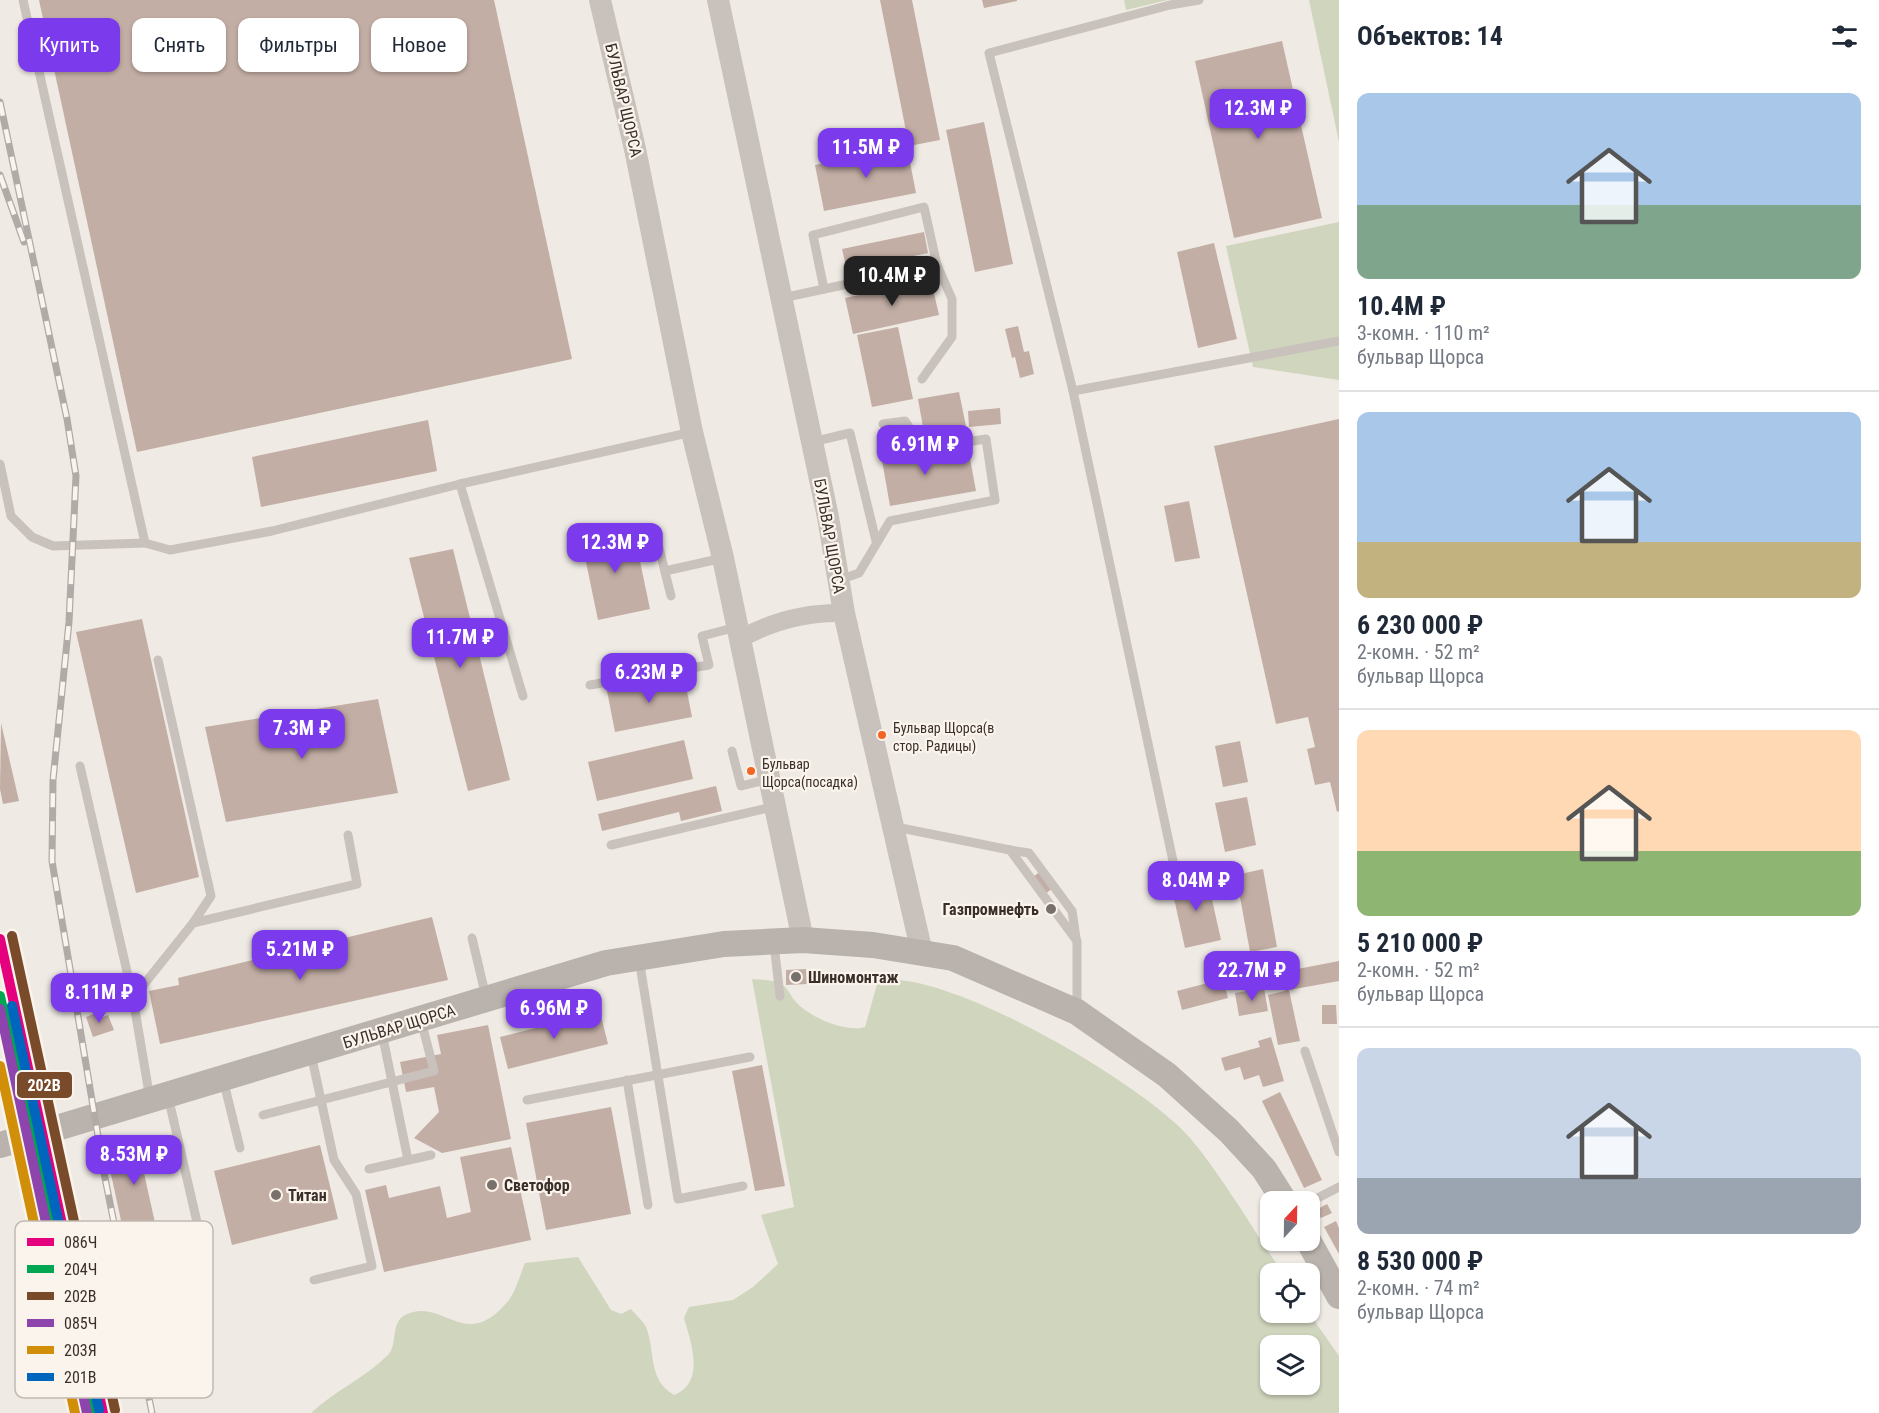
<!DOCTYPE html>
<html lang="ru">
<head>
<meta charset="utf-8">
<style>
	body { margin:0; font-family:"Roboto Condensed",sans-serif; background:#f6f6f7; color:#1f2937; height:100vh; display:flex; flex-direction:column; font-size:22px; white-space:nowrap }
	* { box-sizing:border-box; margin:0 }
	p { font-size:20px; color:#747a83 }
	.icon { flex:none; width:33px; height:33px; fill:none; stroke:currentColor; stroke-width:2; stroke-linecap:round; stroke-linejoin:round }
	.map { position:relative; flex:1; overflow:hidden }
	.panel { display:flex; flex-direction:column; background:#fff; width:540px }
	.panel>* { flex:none }
	.banner { position:absolute; left:18px; top:18px; width:570px; height:54px; display:flex; gap:12px }
	.needle { width:39px; rotate:22deg }
	.buttons { position:absolute; left:1260px; top:1191px; display:grid; gap:12px }
	.buttons a { display:grid; place-items:center; width:60px; height:60px; border-radius:12px; background:#fff; box-shadow:0 2px 4px #0004; font-size:30px }
	.price { position:absolute; translate:-50% -51px; padding:0 14px; border-radius:12px; background:#7c3aed; color:#fff; font-size:20px; line-height:39px; filter:drop-shadow(0 2px 3px #0008) }
	.price::after { content:''; position:absolute; left:50%; top:36px; width:18px; height:14px; margin-left:-9px; background:inherit; clip-path:polygon(0 0,100% 0,50% 100%) }
	.price.current { background:#222; color:#fff }
	ul { padding:0; list-style:none }
	li { display:grid; align-content:center; gap:12px; height:318px; padding:0 18px }
	li+li { border-top:2px solid #e0e1e3 }
	li span { display:grid; place-items:center; height:186px; border-radius:12px; color:#555 }
	li>.icon { margin-inline-start:auto }
	span .icon { width:108px; height:108px; fill:#fffc; stroke-width:1 }
	li b { font-size:26px }
	h2 { display:flex; justify-content:space-between; align-items:center; height:72px; padding:0 18px; font-size:26px }
	.chip { padding:0 21px; border-radius:12px; background:#fff; box-shadow:0 2px 4px #0004; font-size:21px; line-height:54px }
	.chip.current { background:#7c3aed; color:#fff }
	main { display:flex; flex:1; min-height:0 }
	.map>svg:first-child { display:block }
	.green { fill:#d0d5be; fill-rule:evenodd }
	.building { fill:#c3aea5 }
	.lines { fill:none; stroke-linecap:round; stroke-linejoin:round }
	.service { stroke:#c9c2bc; stroke-width:9 }
	.minor { stroke:#c9c2bc; stroke-width:18 }
	.tertiary { stroke:#c9c2bc; stroke-width:22 }
	.secondary { stroke:#b9b2ad; stroke-width:26 }
	.rail-casing { stroke:#b0aba7; stroke-width:7 }
	.rail { stroke:#fbf4ec; stroke-width:4.5; stroke-dasharray:14; stroke-linecap:butt }
	.rail-1-casing { stroke:#fbf4ec; stroke-width:15 }
	.rail-2-casing { stroke:#fbf4ec; stroke-width:15 }
	.rail-3-casing { stroke:#fbf4ec; stroke-width:15 }
	.rail-4-casing { stroke:#fbf4ec; stroke-width:15 }
	.rail-5-casing { stroke:#fbf4ec; stroke-width:15 }
	.rail-6-casing { stroke:#fbf4ec; stroke-width:15 }
	.rail-1 { stroke:#e5007d; stroke-width:10 }
	.rail-2 { stroke:#00a651; stroke-width:10 }
	.rail-3 { stroke:#7a4b2a; stroke-width:10 }
	.rail-4 { stroke:#8e44ad; stroke-width:10 }
	.rail-5 { stroke:#d18e08; stroke-width:10 }
	.rail-6 { stroke:#0065bd; stroke-width:10 }
	.bus-dot { fill:#f26522; stroke:#fbf4ec; stroke-width:2 }
	.poi-dot { fill:#79706b; stroke:#fbf4ec; stroke-width:2 }
	.labels { text-anchor:middle; stroke-width:4.5; stroke-linejoin:round; paint-order:stroke }
	.bus-label { font-size:14px; fill:#3a2f2a; stroke:#fbf4ec; text-anchor:start }
	.street-label { font-size:16px; fill:#3a2f2a; stroke:#fbf4ec }
	.poi-label { font-size:16px; font-weight:bold; fill:#3a2f2a; stroke:#fbf4ec; text-anchor:start }
	.key { fill:#fbf4ec; stroke:#c1b9b2; stroke-width:1.5 }
	.key-label { font-size:16px; fill:#3a2f2a }
	.line-badge { stroke:#fbf4ec; stroke-width:2 }
	.badge-label { font-size:16px; text-anchor:middle; font-weight:bold; fill:#fff }
</style>
</head>
<body>
<main>
<div class="map">
<svg width="1339" height="1413" viewBox="0 0 1339 1413">
	<rect width="100%" height="100%" fill="#efeae4"/>
	<g class="green">
		<path d="M 1124,0 L 1168,0 L 1126,10 Z"/>
		<path d="M 1309,0 L 1339,0 L 1339,142 Z"/>
		<path d="M 1339,222 L 1339,380 L 1253,367 L 1226,246 Z"/>
		<path d="M 752,979 C 762,980 776,979 784,986 C 789,990 791,997 796,1002 C 809,1017 846,1033 865,1027 L 878,981 C 944,966 1147,1086 1190,1138 C 1223,1177 1253,1230 1283,1273 L 1270,1274 L 1270,1312 L 1309,1313 L 1339,1356 L 1339,1413 L 311,1413 C 334,1391 365,1378 388,1355 C 398,1345 390,1323 405,1315 C 443,1296 465,1354 508,1301 C 516,1291 520,1275 525,1263 L 578,1257 L 611,1310 L 621,1314 L 631,1309 C 635,1314 643,1321 646,1327 C 656,1352 647,1379 674,1395 C 706,1382 691,1343 684,1318 L 689,1307 L 733,1300 L 753,1287 L 778,1264 L 761,1215 L 794,1207 ZM 1270,1346 L 1310,1346 L 1310,1384 L 1270,1384 Z"/>
	</g>
	<g class="building">
		<path d="M 39,0 L 494,0 L 572,359 L 137,452 Z"/>
		<path d="M 880,0 L 912,0 L 940,140 L 909,146 Z"/>
		<path d="M 982,0 L 1017,0 L 1017,1 L 984,8 Z"/>
		<path d="M 1282,41 L 1322,218 L 1234,238 L 1195,61 Z"/>
		<path d="M 984,122 L 1013,264 L 975,272 L 946,130 Z"/>
		<path d="M 907,147 L 916,193 L 824,211 L 815,165 Z"/>
		<path d="M 924,232 L 928,253 L 847,270 L 842,249 Z"/>
		<path d="M 1214,243 L 1237,339 L 1198,348 L 1177,252 Z"/>
		<path d="M 931,280 L 939,315 L 853,334 L 845,298 Z"/>
		<path d="M 1018,326 L 1024,352 L 1029,351 L 1034,374 L 1020,378 L 1015,357 L 1012,358 L 1005,329 Z"/>
		<path d="M 898,327 L 913,399 L 872,407 L 857,335 Z"/>
		<path d="M 959,392 L 967,431 L 925,438 L 918,399 Z"/>
		<path d="M 1000,408 L 1001,424 L 969,427 L 968,411 Z"/>
		<path d="M 1339,419 L 1339,811 L 1337,812 L 1330,782 L 1315,785 L 1307,749 L 1315,747 L 1308,717 L 1276,724 L 1214,446 Z"/>
		<path d="M 428,420 L 437,471 L 261,507 L 252,457 Z"/>
		<path d="M 912,444 L 915,462 L 969,453 L 976,491 L 890,506 L 880,449 Z"/>
		<path d="M 1189,501 L 1200,558 L 1175,562 L 1164,506 Z"/>
		<path d="M 633,528 L 650,609 L 598,620 L 581,538 Z"/>
		<path d="M 453,549 L 510,780 L 468,791 L 409,558 Z"/>
		<path d="M 142,619 L 199,877 L 136,893 L 76,632 Z"/>
		<path d="M 684,676 L 692,717 L 615,732 L 607,691 Z"/>
		<path d="M 378,699 L 398,793 L 226,822 L 205,727 Z"/>
		<path d="M 1,723 L 19,801 L 3,804 L 0,789 Z"/>
		<path d="M 684,740 L 693,779 L 597,801 L 588,762 Z"/>
		<path d="M 1240,741 L 1248,782 L 1223,787 L 1215,746 Z"/>
		<path d="M 716,786 L 722,811 L 681,821 L 679,812 L 602,831 L 598,814 Z"/>
		<path d="M 1247,797 L 1256,845 L 1225,852 L 1215,803 Z"/>
		<path d="M 1044,869 L 1056,886 L 1042,896 L 1030,879 Z"/>
		<path d="M 1263,869 L 1277,947 L 1250,952 L 1236,875 Z"/>
		<path d="M 1207,877 L 1221,940 L 1185,948 L 1171,885 Z"/>
		<path d="M 432,917 L 448,980 L 160,1044 L 149,991 L 179,985 L 178,978 Z"/>
		<path d="M 1339,961 L 1339,981 L 1289,990 L 1300,1041 L 1278,1045 L 1268,995 L 1285,991 L 1282,972 Z"/>
		<path d="M 806,969 L 807,984 L 786,985 L 786,970 Z"/>
		<path d="M 1223,979 L 1228,998 L 1182,1010 L 1177,991 Z"/>
		<path d="M 1264,988 L 1268,1011 L 1239,1016 L 1235,993 Z"/>
		<path d="M 1322,1005 L 1336,1005 L 1337,1024 L 1322,1024 Z"/>
		<path d="M 101,1011 L 103,1017 L 108,1015 L 114,1030 L 93,1037 L 86,1017 Z"/>
		<path d="M 600,1012 L 608,1044 L 508,1069 L 500,1037 Z"/>
		<path d="M 488,1025 L 511,1139 L 442,1153 L 414,1138 L 439,1112 L 434,1087 L 406,1092 L 400,1062 L 441,1054 L 437,1035 Z"/>
		<path d="M 1271,1037 L 1284,1081 L 1263,1087 L 1259,1075 L 1244,1080 L 1240,1067 L 1225,1071 L 1221,1058 L 1260,1047 L 1258,1041 Z"/>
		<path d="M 762,1065 L 785,1186 L 755,1191 L 732,1071 Z"/>
		<path d="M 1280,1092 L 1322,1180 L 1304,1188 L 1262,1101 Z"/>
		<path d="M 611,1107 L 631,1214 L 546,1230 L 526,1123 Z"/>
		<path d="M 160,1139 L 165,1159 L 142,1164 L 157,1232 L 125,1239 L 106,1151 Z"/>
		<path d="M 320,1145 L 338,1219 L 232,1245 L 214,1171 Z"/>
		<path d="M 511,1147 L 531,1240 L 384,1272 L 365,1190 L 386,1185 L 389,1198 L 440,1186 L 447,1218 L 471,1212 L 460,1157 Z"/>
		<path d="M 1327,1204 L 1332,1213 L 1321,1218 L 1316,1210 Z"/>
		<path d="M 1336,1221 L 1339,1228 L 1339,1254 L 1324,1227 Z"/>
	</g>
	<g class="lines">
		<g class="service">
			<path d="M 23,0 L 145,543 L 170,550 L 272,531 L 460,484 L 692,432"/>
			<path d="M 824,289 L 813,235 L 924,207 L 937,265 L 952,299 L 952,337 L 922,379"/>
			<path d="M 782,298 L 937,265"/>
			<path d="M 1073,391 L 1339,341"/>
			<path d="M 812,442 L 850,433 L 876,541"/>
			<path d="M 0,464 L 11,516 L 32,537 L 53,546 L 145,543"/>
			<path d="M 460,484 L 523,696"/>
			<path d="M 656,536 L 671,596"/>
			<path d="M 665,571 L 723,558"/>
			<path d="M 839,580 L 859,573 L 890,521 L 995,500 L 986,439 L 923,449 L 905,421 L 883,424"/>
			<path d="M 590,685 L 709,665 L 702,636 L 737,627"/>
			<path d="M 732,751 L 741,786 L 770,779"/>
			<path d="M 80,766 L 133,998 L 150,1099"/>
			<path d="M 896,827 L 1010,850 L 1077,941 L 1077,1009"/>
			<path d="M 611,845 L 776,806"/>
			<path d="M 1010,850 L 1029,853 L 1072,911 L 1076,938"/>
			<path d="M 1173,861 L 1073,391 L 989,53 L 1170,5 L 1199,0"/>
			<path d="M 193,923 L 357,884 L 348,835"/>
			<path d="M 472,938 L 486,997"/>
			<path d="M 774,944 L 780,996"/>
			<path d="M 639,959 L 678,1199 L 743,1186"/>
			<path d="M 133,998 L 193,923 L 211,896 L 158,660"/>
			<path d="M 382,1033 L 408,1160"/>
			<path d="M 1305,1051 L 1339,1152"/>
			<path d="M 311,1054 L 334,1160 L 356,1194 L 372,1266 L 314,1280"/>
			<path d="M 223,1079 L 240,1148"/>
			<path d="M 627,1080 L 648,1205"/>
			<path d="M 527,1100 L 750,1057"/>
			<path d="M 263,1115 L 434,1071 L 421,1020"/>
			<path d="M 369,1169 L 431,1155"/>
			<path d="M 1310,1202 L 1339,1187"/>
			<path d="M 161,1242 L 199,1231 L 168,1096"/>
		</g>
		<path class="minor" d="M 740,639 C 772,621 807,612 844,613"/>
		<g class="tertiary">
			<path d="M 600,0 L 635,149 L 692,432 L 723,558 L 803,940"/>
			<path d="M 718,0 L 828,517 L 844,613 L 922,953"/>
		</g>
		<g class="secondary">
			<path d="M 0,1145 L 606,963 L 724,944 L 803,940 L 873,945 L 953,958 L 1077,1012 L 1167,1075 L 1229,1131 L 1264,1169 L 1285,1202"/>
			<path d="M 1308,1240 L 1339,1296"/>
		</g>
		<g class="rail-casing">
			<g id="rail">
				<path d="M 0,102 L 67,419 L 76,476 L 69,622 L 53,780 L 52,861 L 105,1178 L 152,1413"/>
				<path d="M 0,175 L 24,242"/>
			</g>
		</g>
		<use href="#rail" class="rail"/>
		<g class="rail-1-casing">
			<path id="rail-1" d="M 0,939 L 103,1413"/>
		</g>
		<g class="rail-2-casing">
			<path id="rail-2" d="M 0,996 L 91,1413"/>
		</g>
		<g class="rail-3-casing">
			<path id="rail-3" d="M 12,936 L 115,1410"/>
		</g>
		<g class="rail-4-casing">
			<path id="rail-4" d="M 0,1009 L 87,1413"/>
		</g>
		<g class="rail-5-casing">
			<path id="rail-5" d="M 0,1066 L 75,1413"/>
		</g>
		<g class="rail-6-casing">
			<path id="rail-6" d="M 12,1006 L 99,1410"/>
		</g>
		<use href="#rail-1" class="rail-1"/>
		<use href="#rail-2" class="rail-2"/>
		<use href="#rail-3" class="rail-3"/>
		<use href="#rail-4" class="rail-4"/>
		<use href="#rail-5" class="rail-5"/>
		<use href="#rail-6" class="rail-6"/>
	</g>
	<g class="bus-dot">
		<circle cx="882" cy="735" r="5"/>
		<circle cx="751" cy="771" r="5"/>
	</g>
	<g class="poi-dot">
		<circle cx="1051" cy="909" r="6"/>
		<circle cx="796" cy="977" r="6"/>
		<circle cx="492" cy="1185" r="6"/>
		<circle cx="276" cy="1195" r="6"/>
	</g>
	<g class="labels">
		<g class="bus-label">
			<text x="893" y="733">Бульвар Щорса(в<tspan x="893" dy="18">стор. Радицы)</tspan></text>
			<text x="762" y="769">Бульвар<tspan x="762" dy="18">Щорса(посадка)</tspan></text>
		</g>
		<g class="street-label">
			<text transform="translate(624 100) rotate(77)" y="6">БУЛЬВАР ЩОРСА</text>
			<text transform="translate(830 536) rotate(80)" y="6">БУЛЬВАР ЩОРСА</text>
			<text transform="translate(399 1026) rotate(-17)" y="6">БУЛЬВАР ЩОРСА</text>
		</g>
		<g class="poi-label">
			<text x="1039" y="915" text-anchor="end">Газпромнефть</text>
			<text x="808" y="983">Шиномонтаж</text>
			<text x="504" y="1191">Светофор</text>
			<text x="288" y="1201">Титан</text>
		</g>
	</g>
	<rect x="15" y="1221" width="198" height="177" rx="9" class="key"/>
	<rect x="27" y="1238" width="27" height="8" fill="#e5007d"/>
	<rect x="27" y="1265" width="27" height="8" fill="#00a651"/>
	<rect x="27" y="1292" width="27" height="8" fill="#7a4b2a"/>
	<rect x="27" y="1319" width="27" height="8" fill="#8e44ad"/>
	<rect x="27" y="1346" width="27" height="8" fill="#d18e08"/>
	<rect x="27" y="1373" width="27" height="8" fill="#0065bd"/>
	<g class="key-label">
		<text x="64" y="1248">086Ч</text>
		<text x="64" y="1275">204Ч</text>
		<text x="64" y="1302">202В</text>
		<text x="64" y="1329">085Ч</text>
		<text x="64" y="1356">203Я</text>
		<text x="64" y="1383">201В</text>
	</g>
	<rect class="line-badge" x="16" y="1071" width="57" height="28" rx="6" fill="#7a4b2a"/>
	<g class="badge-label">
		<text x="44" y="1091">202В</text>
	</g>
</svg>
<div class="buttons">
<a><svg class="needle" viewBox="-14 -14 28 28"><path d="M0-13l5 13h-10z" fill="#e53935"/><path d="M0 13l5-13h-10z" fill="#747a83"/></svg></a>
<a><svg class="icon" aria-label="locate" viewBox="0 0 24 24"><circle cx="12" cy="12" r="6"/><path d="M12 2v4M12 18v4M2 12h4M18 12h4"/></svg></a>
<a><svg class="icon" aria-label="layers" viewBox="0 0 24 24"><path d="M12 4l9 5-9 5-9-5zM3 14l9 5 9-5"/></svg></a>
</div>
<b class="price" style="left:1258px;top:140px">12.3M ₽</b>
<b class="price" style="left:866px;top:179px">11.5M ₽</b>
<b class="price current" style="left:892px;top:307px">10.4M ₽</b>
<b class="price" style="left:925px;top:476px">6.91M ₽</b>
<b class="price" style="left:615px;top:574px">12.3M ₽</b>
<b class="price" style="left:460px;top:669px">11.7M ₽</b>
<b class="price" style="left:649px;top:704px">6.23M ₽</b>
<b class="price" style="left:302px;top:760px">7.3M ₽</b>
<b class="price" style="left:1196px;top:912px">8.04M ₽</b>
<b class="price" style="left:300px;top:981px">5.21M ₽</b>
<b class="price" style="left:1252px;top:1002px">22.7M ₽</b>
<b class="price" style="left:99px;top:1024px">8.11M ₽</b>
<b class="price" style="left:554px;top:1040px">6.96M ₽</b>
<b class="price" style="left:134px;top:1186px">8.53M ₽</b>
<div class="banner">
<a class="chip current">Купить</a>
<a class="chip">Снять</a>
<a class="chip">Фильтры</a>
<a class="chip">Новое</a>
</div>
</div>
<section class="panel">
<h2>Объектов: 14<svg class="icon" aria-label="filters" viewBox="0 0 24 24"><path d="M4 7h16M4 17h16"/><circle cx="9" cy="7" r="2"/><circle cx="15" cy="17" r="2"/></svg></h2>
<ul>
<li><span style="background:linear-gradient(#a9c7e8 60%,#7fa58c 0)"><svg class="icon" aria-label="home" viewBox="0 0 24 24"><path d="M3 11l9-7 9 7M6 9v11h12V9"/></svg></span><div><b>10.4M ₽</b><p>3-комн. · 110 m²</p><p>бульвар Щорса</p></div></li>
<li><span style="background:linear-gradient(#a9c7e8 70%,#c2b280 0)"><svg class="icon" aria-label="home" viewBox="0 0 24 24"><path d="M3 11l9-7 9 7M6 9v11h12V9"/></svg></span><div><b>6 230 000 ₽</b><p>2-комн. · 52 m²</p><p>бульвар Щорса</p></div></li>
<li><span style="background:linear-gradient(#ffd9b3 65%,#8fb573 0)"><svg class="icon" aria-label="home" viewBox="0 0 24 24"><path d="M3 11l9-7 9 7M6 9v11h12V9"/></svg></span><div><b>5 210 000 ₽</b><p>2-комн. · 52 m²</p><p>бульвар Щорса</p></div></li>
<li><span style="background:linear-gradient(#c9d6e8 70%,#9aa5b1 0)"><svg class="icon" aria-label="home" viewBox="0 0 24 24"><path d="M3 11l9-7 9 7M6 9v11h12V9"/></svg></span><div><b>8 530 000 ₽</b><p>2-комн. · 74 m²</p><p>бульвар Щорса</p></div></li>
</ul>
</section>
</main>
</body>
</html>
